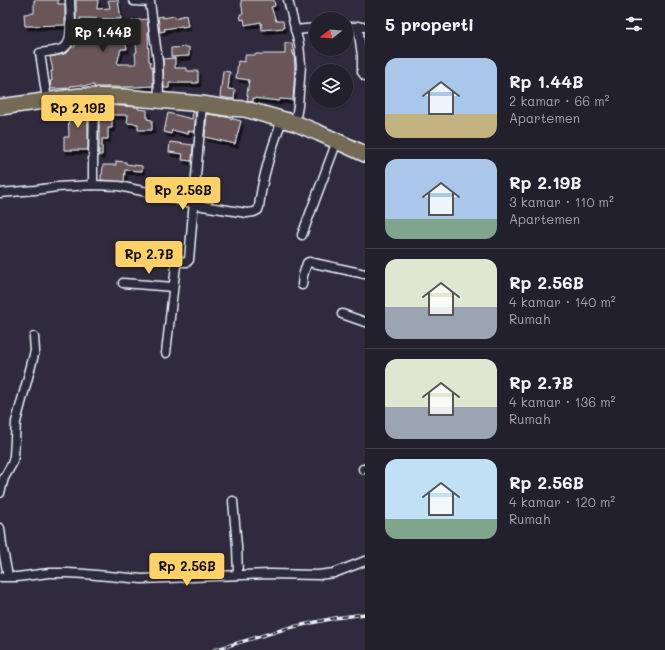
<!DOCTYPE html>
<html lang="id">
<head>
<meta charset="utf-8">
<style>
	body { margin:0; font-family:Mali,sans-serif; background:#2f2d3a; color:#f1f3f6; height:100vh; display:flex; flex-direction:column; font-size:15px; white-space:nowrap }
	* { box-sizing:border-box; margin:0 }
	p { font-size:13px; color:#a3a3aa }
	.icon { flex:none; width:22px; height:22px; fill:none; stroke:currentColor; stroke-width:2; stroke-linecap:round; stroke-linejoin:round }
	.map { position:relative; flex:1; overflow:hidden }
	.sheet { display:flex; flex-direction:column; background:#23202e; width:300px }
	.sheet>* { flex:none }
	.needle { width:26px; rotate:253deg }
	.controls { position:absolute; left:309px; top:12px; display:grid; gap:8px }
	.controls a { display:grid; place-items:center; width:44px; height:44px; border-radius:50%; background:#23202e; box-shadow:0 1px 3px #0004,0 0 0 1px #403e4a; font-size:20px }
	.price { position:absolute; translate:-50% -34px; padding:0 9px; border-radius:4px; background:#ffd166; color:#111; font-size:13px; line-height:26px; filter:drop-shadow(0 1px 2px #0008) }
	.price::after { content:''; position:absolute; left:50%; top:24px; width:12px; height:9px; margin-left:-6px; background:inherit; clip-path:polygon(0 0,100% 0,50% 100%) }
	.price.current { background:#222; color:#fff }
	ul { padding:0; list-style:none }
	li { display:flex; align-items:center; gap:12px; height:100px; padding:0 20px }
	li+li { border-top:1px solid #403e4a }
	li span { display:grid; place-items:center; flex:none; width:112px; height:80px; border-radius:12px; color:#555 }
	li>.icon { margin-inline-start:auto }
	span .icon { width:48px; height:48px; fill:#fffc; stroke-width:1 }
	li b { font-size:17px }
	h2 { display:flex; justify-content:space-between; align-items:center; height:48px; padding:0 20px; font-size:17px }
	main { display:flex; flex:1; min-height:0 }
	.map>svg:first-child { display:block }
	.building { fill:#6a5659; stroke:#e8f1f8; filter:url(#shadow) }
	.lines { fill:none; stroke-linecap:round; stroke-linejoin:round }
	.street-casing { stroke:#e8f1f8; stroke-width:11 }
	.highway-casing { stroke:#e8f1f8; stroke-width:18 }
	.street { stroke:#2f2a3d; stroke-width:8 }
	.highway { stroke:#756a55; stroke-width:15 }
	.rail-casing { stroke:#e8f1f8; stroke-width:3.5 }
	.rail { stroke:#2f2a3d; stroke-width:2; stroke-dasharray:6; stroke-linecap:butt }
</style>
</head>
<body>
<main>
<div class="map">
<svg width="365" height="650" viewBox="0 0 365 650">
	<defs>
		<filter id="shadow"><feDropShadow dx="2.5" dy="4" stdDeviation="0" flood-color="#0009"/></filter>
	</defs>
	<rect width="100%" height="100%" fill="#2f2a3d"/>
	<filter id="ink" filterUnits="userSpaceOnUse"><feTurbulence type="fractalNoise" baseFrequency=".025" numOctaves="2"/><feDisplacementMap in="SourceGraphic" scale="8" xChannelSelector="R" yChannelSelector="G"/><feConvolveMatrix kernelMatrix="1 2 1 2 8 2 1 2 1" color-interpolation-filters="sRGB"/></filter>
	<g filter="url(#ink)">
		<g class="building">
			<path d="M 34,0 L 58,0 L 58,4 L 65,4 L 65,25 L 25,26 L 24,14 L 34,13 Z"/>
			<path d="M 76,0 L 98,0 L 97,9 L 110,8 L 108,0 L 118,0 L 121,19 L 80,18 L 81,29 L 122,23 L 127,49 L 121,49 L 117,64 L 136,64 L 135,53 L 137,52 L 132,21 L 147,19 L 149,33 L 148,33 L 149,61 L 150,61 L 151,67 L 153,67 L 153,86 L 135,87 L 94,87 L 94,85 L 83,86 L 82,85 L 70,86 L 70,88 L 51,89 L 50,81 L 52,81 L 51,71 L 53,71 L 50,57 L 64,54 L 68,52 L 72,47 L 75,47 L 74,41 L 76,25 Z"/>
			<path d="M 241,0 L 274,0 L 275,6 L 271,7 L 276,21 L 283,21 L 284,28 L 262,30 L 261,22 L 245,25 L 244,19 L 241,20 L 240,14 L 243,14 Z"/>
			<path d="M 186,15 L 188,26 L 182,27 L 182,26 L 164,29 L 165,31 L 160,32 L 158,17 L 162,16 L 163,18 L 175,16 L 175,18 Z"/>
			<path d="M 285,43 L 292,43 L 293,54 L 294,54 L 295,69 L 293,100 L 280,99 L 279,101 L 253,98 L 253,102 L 247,100 L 248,96 L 247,95 L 249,80 L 236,78 L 238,61 L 245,62 L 245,55 L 256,55 L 256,54 L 285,54 Z"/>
			<path d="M 189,47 L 189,56 L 171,57 L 171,48 Z"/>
			<path d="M 175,58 L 175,68 L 187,68 L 187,71 L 198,71 L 198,83 L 169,83 L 169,88 L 164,88 L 163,59 Z"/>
			<path d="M 223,71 L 230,72 L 228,89 L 235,90 L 234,99 L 220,97 Z"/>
			<path d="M 83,105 L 88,105 L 88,150 L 64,150 L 64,137 L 69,137 L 68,108 L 83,108 Z"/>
			<path d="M 99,105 L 122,106 L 138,107 L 138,109 L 147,110 L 147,119 L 152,120 L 152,130 L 138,130 L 138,124 L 127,123 L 128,115 L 112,115 L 112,128 L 108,128 L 108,139 L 102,139 L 102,155 L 99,155 Z"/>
			<path d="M 193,112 L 196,112 L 194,132 L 188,131 L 188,134 L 172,130 L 171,134 L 164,132 L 168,113 L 192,119 Z"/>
			<path d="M 207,114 L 226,117 L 241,121 L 235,144 L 205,137 Z"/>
			<path d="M 170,142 L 193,145 L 192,161 L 182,160 L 183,154 L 169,152 Z"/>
			<path d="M 116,161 L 126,162 L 126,164 L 142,166 L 142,171 L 125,170 L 124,182 L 101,180 L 101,175 L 102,175 L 103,165 L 116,165 Z"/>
		</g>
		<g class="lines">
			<g class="street-casing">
				<g id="street">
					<path d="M 133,0 L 134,1 L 150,2 L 158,62 L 159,100"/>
					<path d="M 288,0 L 299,44 L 301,65 L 298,106 L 295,123"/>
					<path d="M 358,26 L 362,56 L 362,72 L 365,76"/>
					<path d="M 346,27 L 365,27"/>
					<path d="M 295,30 L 316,28"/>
					<path d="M 47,100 L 40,53 C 48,51 58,52 65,47 C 74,40 70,11 70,0"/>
					<path d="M 93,185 L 93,161 L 94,96"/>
					<path d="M 0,193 L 35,190 L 57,187 L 93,185 L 119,186 L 161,195 L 202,206 L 247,213 L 254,212 L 258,210 L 259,207 C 262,177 272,148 282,120"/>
					<path d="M 302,235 L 337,141"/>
					<path d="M 123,283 L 173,287"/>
					<path d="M 302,285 L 303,276 L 307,263 L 309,262 L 365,274"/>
					<path d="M 342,314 L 365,322"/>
					<path d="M 166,353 L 176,265 L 177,262 L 187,262 L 189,260 L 202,104"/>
					<path d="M 363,469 L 365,469"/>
					<path d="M 0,493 L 4,478 L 12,464 L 14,456 L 16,422 L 35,351 L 34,337"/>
					<path d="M 233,501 L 237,546 L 238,575"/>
					<path d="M 0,528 L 2,545 L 8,576"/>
					<path d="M 0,577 L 17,577 L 49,573 L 68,573 L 85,574 L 142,579 L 270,574 L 318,575 L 334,573 L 365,561"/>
				</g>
			</g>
			<g class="highway-casing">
				<path id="highway" d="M 0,107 L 80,96 L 123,97 L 202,104 L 227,108 L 245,109 L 295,123 L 319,133 L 365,154"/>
			</g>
			<use href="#street" class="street"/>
			<use href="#highway" class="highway"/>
			<g class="rail-casing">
				<path id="rail" d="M 214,650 L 288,628 L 335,618 L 365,614"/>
			</g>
			<use href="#rail" class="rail"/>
		</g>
	</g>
</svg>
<div class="controls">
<a><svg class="needle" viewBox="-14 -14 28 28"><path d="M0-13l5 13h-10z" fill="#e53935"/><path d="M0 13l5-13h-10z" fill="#a3a3aa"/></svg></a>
<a><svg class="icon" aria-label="layers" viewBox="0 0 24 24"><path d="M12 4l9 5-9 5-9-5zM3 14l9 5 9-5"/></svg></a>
</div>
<b class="price current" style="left:103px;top:53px">Rp 1.44B</b>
<b class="price" style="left:78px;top:129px">Rp 2.19B</b>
<b class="price" style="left:183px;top:211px">Rp 2.56B</b>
<b class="price" style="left:149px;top:275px">Rp 2.7B</b>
<b class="price" style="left:187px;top:587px">Rp 2.56B</b>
</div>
<section class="sheet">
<h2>5 properti<svg class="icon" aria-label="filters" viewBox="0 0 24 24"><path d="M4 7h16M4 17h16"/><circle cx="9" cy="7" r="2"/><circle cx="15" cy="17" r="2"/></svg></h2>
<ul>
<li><span style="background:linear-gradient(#a9c7e8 70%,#c2b280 0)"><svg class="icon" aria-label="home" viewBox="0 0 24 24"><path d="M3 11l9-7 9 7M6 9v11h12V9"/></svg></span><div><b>Rp 1.44B</b><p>2 kamar · 66 m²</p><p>Apartemen</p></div></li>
<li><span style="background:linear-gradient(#a9c7e8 75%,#7fa58c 0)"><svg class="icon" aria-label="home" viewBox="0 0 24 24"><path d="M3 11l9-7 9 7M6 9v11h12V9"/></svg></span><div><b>Rp 2.19B</b><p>3 kamar · 110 m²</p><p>Apartemen</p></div></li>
<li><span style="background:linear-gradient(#dfe7d0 60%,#9aa5b1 0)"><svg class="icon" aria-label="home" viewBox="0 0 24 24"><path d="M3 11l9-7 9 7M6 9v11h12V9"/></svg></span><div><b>Rp 2.56B</b><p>4 kamar · 140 m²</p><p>Rumah</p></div></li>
<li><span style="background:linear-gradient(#dfe7d0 60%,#9aa5b1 0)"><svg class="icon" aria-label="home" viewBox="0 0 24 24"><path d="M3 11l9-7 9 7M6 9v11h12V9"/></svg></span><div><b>Rp 2.7B</b><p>4 kamar · 136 m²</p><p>Rumah</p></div></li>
<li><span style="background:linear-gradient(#bfe0f5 75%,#7fa58c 0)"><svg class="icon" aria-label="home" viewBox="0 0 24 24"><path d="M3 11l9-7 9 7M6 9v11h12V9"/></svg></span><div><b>Rp 2.56B</b><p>4 kamar · 120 m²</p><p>Rumah</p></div></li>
</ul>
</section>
</main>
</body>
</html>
